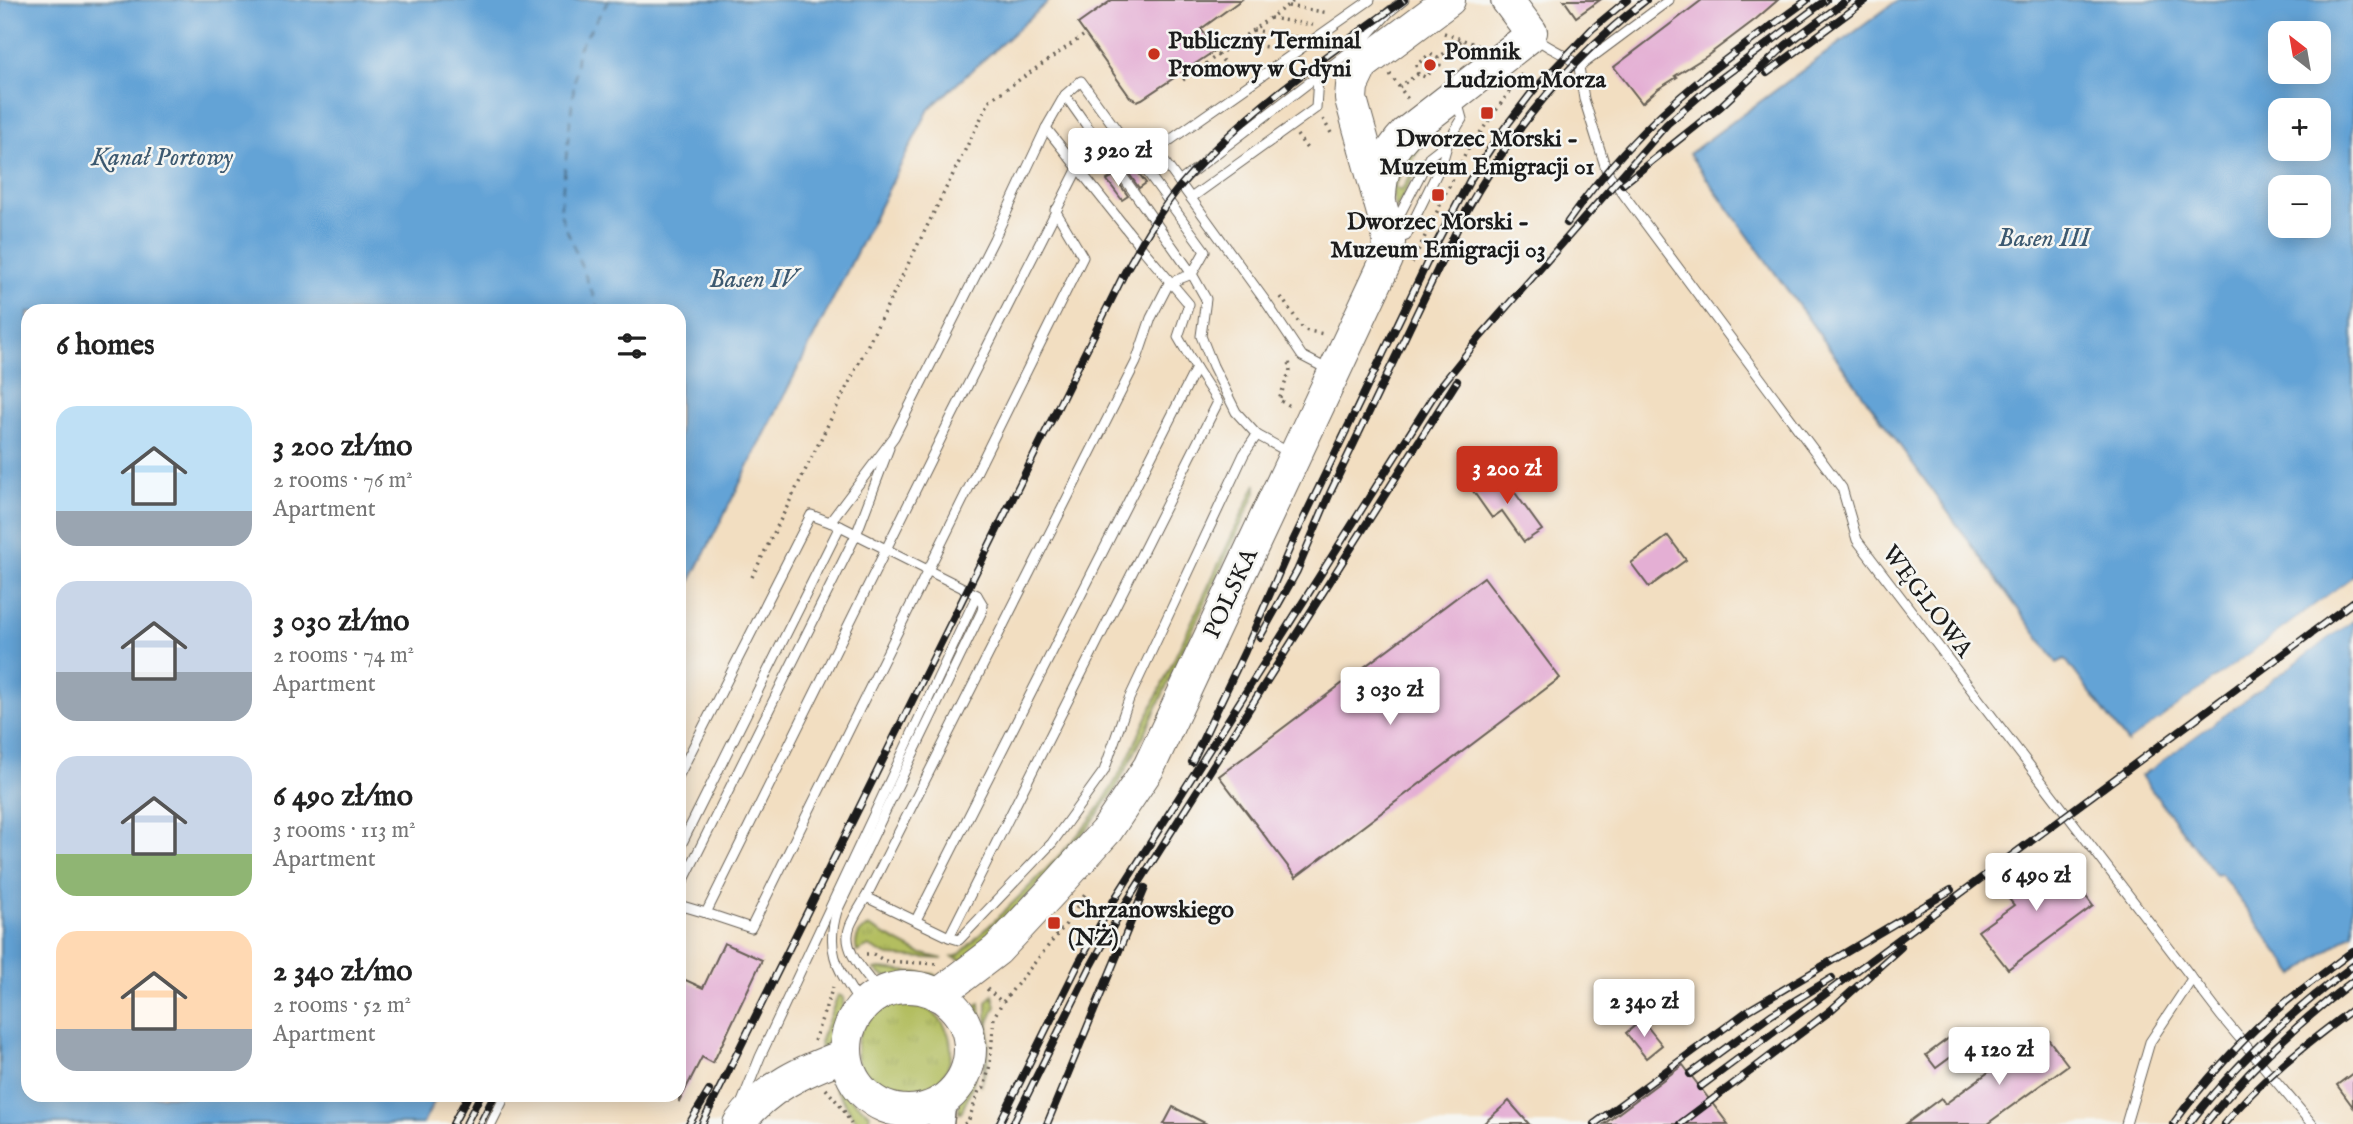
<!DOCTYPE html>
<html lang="en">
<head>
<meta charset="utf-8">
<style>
	body { margin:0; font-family:"IM FELL English",serif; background:#f6f6f6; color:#222; height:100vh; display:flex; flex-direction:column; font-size:26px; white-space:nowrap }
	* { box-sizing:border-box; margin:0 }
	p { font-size:23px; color:#767676 }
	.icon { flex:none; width:38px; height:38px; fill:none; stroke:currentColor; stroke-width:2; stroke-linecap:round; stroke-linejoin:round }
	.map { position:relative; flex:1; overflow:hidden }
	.panel { position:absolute; left:21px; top:304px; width:665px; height:798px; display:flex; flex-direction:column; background:#fff; border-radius:21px; box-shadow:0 4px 18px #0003 }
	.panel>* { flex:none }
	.needle { width:46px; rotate:329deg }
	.controls { position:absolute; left:2268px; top:21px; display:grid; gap:14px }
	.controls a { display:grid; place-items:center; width:63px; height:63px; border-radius:14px; background:#fff; box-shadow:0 4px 18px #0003; font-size:35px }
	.price { position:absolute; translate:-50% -60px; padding:0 16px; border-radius:7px; background:#fff; color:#222; font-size:23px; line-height:46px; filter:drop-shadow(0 2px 4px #0008) }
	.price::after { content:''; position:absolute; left:50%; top:42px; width:21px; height:16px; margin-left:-10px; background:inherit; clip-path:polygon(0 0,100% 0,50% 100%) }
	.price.on { background:#c8321e; color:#fff }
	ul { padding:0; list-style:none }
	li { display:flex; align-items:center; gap:21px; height:175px; padding:0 35px }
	li span { display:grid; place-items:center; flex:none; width:196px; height:140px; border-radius:21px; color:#555 }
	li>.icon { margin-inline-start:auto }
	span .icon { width:84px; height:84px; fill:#fffc; stroke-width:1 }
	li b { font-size:30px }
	h2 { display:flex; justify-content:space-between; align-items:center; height:84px; padding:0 35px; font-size:30px }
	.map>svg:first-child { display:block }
	.grass { fill:url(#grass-tufts); stroke:#686d3e; stroke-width:2 }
	.water { fill:#64a3d6; stroke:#406079; stroke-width:2; fill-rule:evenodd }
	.pier { fill:#f2dec1 }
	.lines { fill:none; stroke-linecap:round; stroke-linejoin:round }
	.ferry { stroke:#3c5970; stroke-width:2; stroke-dasharray:9 7; stroke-linecap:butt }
	.building { fill:#e4afd4 }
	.lane-casing { stroke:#676056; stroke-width:11 }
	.secondary-casing { stroke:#676056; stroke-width:27 }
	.highway-casing { stroke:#676056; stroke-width:34 }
	.path { stroke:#676056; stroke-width:3.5; stroke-dasharray:2 5; stroke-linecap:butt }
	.lane { stroke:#fff; stroke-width:9 }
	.secondary { stroke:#fff; stroke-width:24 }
	.highway { stroke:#fff; stroke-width:32 }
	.rail-casing { stroke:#1c1c1c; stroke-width:8 }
	.rail { stroke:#f6f6f2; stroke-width:5; stroke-dasharray:16; stroke-linecap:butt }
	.poi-dot { fill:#c8321e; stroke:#f6f6f2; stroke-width:2.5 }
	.labels { text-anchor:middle; stroke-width:5; stroke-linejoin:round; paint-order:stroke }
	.poi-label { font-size:24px; font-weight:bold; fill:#1c1c1c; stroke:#f6f6f2; text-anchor:start }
	.street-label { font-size:24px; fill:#1c1c1c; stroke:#f6f6f2 }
	.water-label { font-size:26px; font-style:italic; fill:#3c5970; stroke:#f6f6f2 }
</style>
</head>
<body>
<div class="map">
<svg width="2353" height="1124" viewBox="0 0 2353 1124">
	<defs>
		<pattern id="grass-tufts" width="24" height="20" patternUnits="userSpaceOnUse" patternTransform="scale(1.75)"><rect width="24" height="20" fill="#b3be60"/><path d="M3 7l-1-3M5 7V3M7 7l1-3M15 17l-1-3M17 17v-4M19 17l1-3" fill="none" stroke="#99a353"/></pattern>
	</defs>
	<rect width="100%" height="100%" fill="#f6f6f2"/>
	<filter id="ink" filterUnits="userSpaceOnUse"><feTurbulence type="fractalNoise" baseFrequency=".0143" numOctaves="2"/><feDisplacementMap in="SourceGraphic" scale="14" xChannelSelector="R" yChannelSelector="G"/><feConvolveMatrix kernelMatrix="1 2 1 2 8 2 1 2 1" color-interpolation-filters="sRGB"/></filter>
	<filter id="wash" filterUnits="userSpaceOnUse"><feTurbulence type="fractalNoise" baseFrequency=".00686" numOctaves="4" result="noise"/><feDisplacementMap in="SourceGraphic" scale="28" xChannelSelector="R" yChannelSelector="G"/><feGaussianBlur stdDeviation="1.57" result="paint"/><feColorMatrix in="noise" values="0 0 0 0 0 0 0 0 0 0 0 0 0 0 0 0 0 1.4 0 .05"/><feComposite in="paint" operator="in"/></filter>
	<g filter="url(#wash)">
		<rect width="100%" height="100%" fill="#f2dec1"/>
		<g class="grass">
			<path d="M 1427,136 L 1427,140 L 1421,146 L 1394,187 L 1401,191 L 1412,171 L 1415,172 L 1396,210 C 1386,163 1389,162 1427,136 Z"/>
			<path d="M 1256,484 L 1256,492 L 1146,731 L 1115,790 L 1089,827 L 1047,876 L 963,961 L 953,957 L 959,955 C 1002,913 1048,871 1087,824 C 1103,804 1115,782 1127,760 Z"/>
			<path d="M 870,927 L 919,953 L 943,959 L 888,956 L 869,946 L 857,952 C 854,941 858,929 870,927 Z"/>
			<path d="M 880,969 L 933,974 L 936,976 L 936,979 L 894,978 L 883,976 L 875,970 Z"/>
			<path d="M 838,995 L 843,997 C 845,1014 835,1041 821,1050 L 820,1042 Z"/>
			<path d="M 993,995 L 996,1006 L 989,1022 L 988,1059 L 981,1086 L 987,1050 L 987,1002 Z"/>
			<circle cx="904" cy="1050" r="47"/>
			<path d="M 980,1003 C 983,1048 980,1072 961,1113 L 959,1113 L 959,1103 L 971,1078 L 976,1053 L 977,1044 L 973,1024 L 976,1013 L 976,1005 Z"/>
			<path d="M 831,1072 L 837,1075 L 850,1098 L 870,1114 L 868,1124 L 858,1123 L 835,1088 L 829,1073 Z"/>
		</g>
		<g class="water">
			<path d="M 0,0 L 1050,0 L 929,109 L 679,604 L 679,312 L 28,312 L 28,1096 L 437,1096 L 423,1124 L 0,1124 Z"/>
			<path d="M 1898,0 L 2353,0 L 2353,577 L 2128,743 L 2065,659 L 2057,663 L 1689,154 ZM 2280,33 L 2319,33 L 2319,72 L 2280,72 ZM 2280,110 L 2319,110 L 2319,149 L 2280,149 ZM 2319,187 L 2319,226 L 2280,226 L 2280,187 Z"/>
			<path d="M 2353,620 L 2353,932 L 2295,975 L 2220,873 L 2216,875 L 2141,776 Z"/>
		</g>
		<g class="pier">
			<path d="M 2353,577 L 2353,581 L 2130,746 L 2128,743 Z"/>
			<path d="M 2353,616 L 2353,620 L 2149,770 L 2146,767 Z"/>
		</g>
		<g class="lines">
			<path class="ferry" d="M 600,312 L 560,213 L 578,49 L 609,0"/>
		</g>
		<g id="blocks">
			<g class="building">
				<path d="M 1112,0 L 1241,0 L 1201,29 L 1216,50 L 1142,99 L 1137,101 L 1130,97 L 1078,24 Z"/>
				<path d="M 1564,0 L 1600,0 L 1576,17 Z"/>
				<path d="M 1702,0 L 1778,0 L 1756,19 L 1707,56 L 1675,76 L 1677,77 L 1658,89 L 1642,103 L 1614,67 Z"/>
				<path d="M 1131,163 L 1146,183 L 1139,188 L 1125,168 Z"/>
				<path d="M 1114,176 L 1128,196 L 1122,200 L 1107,180 Z"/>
				<path d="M 1500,472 L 1542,530 L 1524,542 L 1502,511 L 1492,518 L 1473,491 Z"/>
				<path d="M 1668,536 L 1686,560 L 1649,587 L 1631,563 Z"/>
				<path d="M 1484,577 L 1560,678 L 1296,877 L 1219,776 Z"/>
				<path d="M 2056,856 L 2093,906 L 2008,969 L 1978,931 L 2014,905 L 2005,894 Z"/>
				<path d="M 724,943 L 762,960 L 713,1063 L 702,1057 L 679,1102 L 679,977 L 703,988 Z"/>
				<path d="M 1642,1020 L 1662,1045 L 1646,1058 L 1626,1033 Z"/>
				<path d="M 2043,1032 L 2068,1065 L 1987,1124 L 1906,1124 L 1941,1098 L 1945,1104 Z"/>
				<path d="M 1949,1038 L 1959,1051 L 1936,1068 L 1926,1055 Z"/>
				<path d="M 1683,1065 L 1728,1124 L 1604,1124 Z"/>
				<path d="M 2353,1073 L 2353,1107 L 2337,1085 Z"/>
				<path d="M 1509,1101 L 1529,1124 L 1483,1124 Z"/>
				<path d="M 1173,1107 L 1207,1124 L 1164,1124 Z"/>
			</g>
		</g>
	</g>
	<g filter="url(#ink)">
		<use href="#blocks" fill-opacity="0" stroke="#676056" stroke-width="2"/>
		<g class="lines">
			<g class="lane-casing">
				<g id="lane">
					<path d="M 1535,37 C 1548,50 1566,52 1579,67"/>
					<path d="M 1579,67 L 1584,99 L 1607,172 L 1842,488 L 1857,540 L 2221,1016 L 2312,1124"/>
					<path d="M 1579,67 L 1669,0"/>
					<path d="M 1046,128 L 1065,95 L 1192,274 L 1206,299 L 1201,336 L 1213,366 L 1236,412 L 1257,435 L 1290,453"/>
					<path d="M 1179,182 L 1362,42 L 1389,12 L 1404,0"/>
					<path d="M 1191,198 L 1316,108 L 1318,77"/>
					<path d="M 1390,221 L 1400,214 L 1430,156 L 1448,142"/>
					<path d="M 1394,240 L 1406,236 L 1442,163 L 1448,142 L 1462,119 L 1457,101"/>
					<path d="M 1329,370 L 1302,356 L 1266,302 L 1156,150 L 1370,0"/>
					<path d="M 830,522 L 894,437 L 994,239 L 1046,128 L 1140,246 L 1189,304 L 1178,337 L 1196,368 L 916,920"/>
					<path d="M 679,775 L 811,515 L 840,526 L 977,595 L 983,605 L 982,611 L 837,911 C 824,954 840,971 862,1007"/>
					<path d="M 679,849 L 840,526"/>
					<path d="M 679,890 L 856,535 L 889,448"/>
					<path d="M 866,897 L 949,937 L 959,940 L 1052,843 L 1104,771 L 1129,699 L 1244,454 L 1257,435"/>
					<path d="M 679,905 L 706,913 L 952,416 L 1078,168"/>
					<path d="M 706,913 L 751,928 L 1083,257 L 1055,210"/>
					<path d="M 949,937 L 1218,402 L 1196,368"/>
					<path d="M 880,993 C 867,975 840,950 850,926 C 854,916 861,906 866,897 L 1136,362 L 1151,318 L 1169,283 L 1192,274 L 1205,251 L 1081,81 L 1065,95"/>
					<path d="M 742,1102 L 760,1057 L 977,595"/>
					<path d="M 491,1124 L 502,1102"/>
					<path d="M 2126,1124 L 2150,1042 L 2192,979"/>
				</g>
			</g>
			<g class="secondary-casing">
				<path id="secondary" d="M 941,1124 L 944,1100"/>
			</g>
			<g class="highway-casing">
				<g id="highway">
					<path d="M 1380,196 C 1381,170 1388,152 1406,133 L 1529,37 L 1531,32 L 1507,0"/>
					<circle cx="908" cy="1049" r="62"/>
					<path d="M 938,995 L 997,950 L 1053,890 L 1107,830 L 1149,767 L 1387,259 L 1389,242 L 1386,224 L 1351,99 L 1352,86 L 1362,65 L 1449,0"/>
					<path d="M 739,1124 C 765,1087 805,1070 846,1055"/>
				</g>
			</g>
			<g class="path">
				<path d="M 1288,6 L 1329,13"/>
				<path d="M 1270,18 L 1313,25"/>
				<path d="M 1253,30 L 1296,37"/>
				<path d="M 1444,33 L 1480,46"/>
				<path d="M 1236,42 L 1279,49"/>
				<path d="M 1217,55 L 1227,65 L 1249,68"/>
				<path d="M 1390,74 L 1410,102"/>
				<path d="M 1418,74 L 1416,65 L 1430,54 L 1438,58"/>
				<path d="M 1183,80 L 1295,0"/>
				<path d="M 1399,87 L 1418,74 L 1425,77 L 1440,65 L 1438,58 L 1462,40"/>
				<path d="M 1323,119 L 1331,133"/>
				<path d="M 1297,135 L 1308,150"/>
				<path d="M 1412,263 L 1465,154 L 1522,74"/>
				<path d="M 1281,297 L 1304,330 L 1324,334"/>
				<path d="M 1289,363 L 1291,367 L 1279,400 L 1292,407"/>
				<path d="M 752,577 L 990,100 L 1086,34"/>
				<path d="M 866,954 L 873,954 L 885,961 L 939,964"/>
				<path d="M 987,989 L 1002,1002"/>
				<path d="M 814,1041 L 833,987"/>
				<path d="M 826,1089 L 843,1109 L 851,1124"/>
				<path d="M 964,1124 L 968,1122 L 979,1091 L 984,1088 L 990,1065 L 994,1017 L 1002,1003 L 1066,924 L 1086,892"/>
			</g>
			<use href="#lane" class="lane"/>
			<use href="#secondary" class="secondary"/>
			<use href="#highway" class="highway"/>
			<g class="rail-casing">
				<g id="rail">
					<path d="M 1767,73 L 1866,0"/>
					<path d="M 1623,184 L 1721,106 L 1786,45 L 1847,0"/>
					<path d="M 1567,223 C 1604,170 1649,122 1699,81 C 1733,52 1771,27 1807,0"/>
					<path d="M 1260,637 L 1297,571 L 1330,493 L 1463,217 C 1510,132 1569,59 1646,0"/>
					<path d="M 1192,762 L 1245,651 L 1292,543 L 1436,244 L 1470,180 L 1500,134 L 1533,91 L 1592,29 L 1627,0"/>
					<path d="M 1690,1074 L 1771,1015 L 1832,978"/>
					<path d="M 1700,1087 L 2353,602"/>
					<path d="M 453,1124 L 468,1096"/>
					<path d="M 466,1124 L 480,1096"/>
					<path d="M 480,1124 L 494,1096"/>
					<path d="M 689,1124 L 709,1091"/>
					<path d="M 702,1124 L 1124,274 C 1141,244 1159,211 1182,184 C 1245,111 1326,56 1404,0"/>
					<path d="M 999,1124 L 1079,963 L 1111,905 L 1436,392 L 1480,337 L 1667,124 L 1711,86 L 1826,0"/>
					<path d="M 1013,1124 L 1090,968 L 1123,908 L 1457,381"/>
					<path d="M 1047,1124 L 1145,888"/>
					<path d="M 1594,1124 L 1749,1010 L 1951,890"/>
					<path d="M 1680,1124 L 1830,1011 L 1901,947"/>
					<path d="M 2173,1124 C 2201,1086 2232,1050 2267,1018 C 2294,994 2324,973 2353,951"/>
					<path d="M 2189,1124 C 2235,1064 2292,1011 2353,966"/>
					<path d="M 2205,1124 C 2247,1071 2299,1022 2353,981"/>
					<path d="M 2224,1124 C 2261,1079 2306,1044 2353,1009"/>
				</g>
			</g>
			<use href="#rail" class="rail"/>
		</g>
	</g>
	<g class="poi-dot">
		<circle cx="1154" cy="54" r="7"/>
		<circle cx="1430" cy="65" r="7"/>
		<rect x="1480" y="106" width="14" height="14" rx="3.5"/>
		<rect x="1431" y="188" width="14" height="14" rx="3.5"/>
		<rect x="1047" y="916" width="14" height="14" rx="3.5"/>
	</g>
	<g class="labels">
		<g class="poi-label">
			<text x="1168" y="48">Publiczny Terminal<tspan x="1168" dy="28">Promowy w Gdyni</tspan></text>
			<text x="1444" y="59">Pomnik<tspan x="1444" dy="28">Ludziom Morza</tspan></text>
			<text x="1487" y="146" text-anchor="middle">Dworzec Morski -<tspan x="1487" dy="28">Muzeum Emigracji 01</tspan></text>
			<text x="1438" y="229" text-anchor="middle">Dworzec Morski -<tspan x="1438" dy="28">Muzeum Emigracji 03</tspan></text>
			<text x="1068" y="917">Chrzanowskiego<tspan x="1068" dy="28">(NŻ)</tspan></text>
		</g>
		<g class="street-label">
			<text transform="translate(1230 593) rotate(-65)" y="8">POLSKA</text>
			<text transform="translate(1928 601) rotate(53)" y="8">WĘGLOWA</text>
		</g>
		<g class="water-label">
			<text x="162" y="165">Kanał Portowy</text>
			<text x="2044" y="246">Basen III</text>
			<text x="753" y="287">Basen IV</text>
		</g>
	</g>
</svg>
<div class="controls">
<a><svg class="needle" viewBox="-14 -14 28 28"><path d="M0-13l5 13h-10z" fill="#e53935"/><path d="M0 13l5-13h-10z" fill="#767676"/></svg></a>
<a>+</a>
<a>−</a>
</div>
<b class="price" style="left:1118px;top:188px">3 920 zł</b>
<b class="price on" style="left:1507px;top:506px">3 200 zł</b>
<b class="price" style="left:1390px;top:727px">3 030 zł</b>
<b class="price" style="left:2036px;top:913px">6 490 zł</b>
<b class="price" style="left:1644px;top:1039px">2 340 zł</b>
<b class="price" style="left:1999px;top:1087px">4 120 zł</b>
<section class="panel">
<h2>6 homes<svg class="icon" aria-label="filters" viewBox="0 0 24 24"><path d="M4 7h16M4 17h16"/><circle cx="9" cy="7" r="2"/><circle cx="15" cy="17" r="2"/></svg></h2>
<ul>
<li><span style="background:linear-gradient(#bfe0f5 75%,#9aa5b1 0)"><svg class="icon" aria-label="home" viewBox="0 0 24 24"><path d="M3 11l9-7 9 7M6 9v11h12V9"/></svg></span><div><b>3 200 zł/mo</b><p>2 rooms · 76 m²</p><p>Apartment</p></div></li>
<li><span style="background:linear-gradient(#c9d6e8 65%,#9aa5b1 0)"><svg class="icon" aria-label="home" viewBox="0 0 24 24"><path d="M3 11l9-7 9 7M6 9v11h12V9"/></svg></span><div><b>3 030 zł/mo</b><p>2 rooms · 74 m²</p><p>Apartment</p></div></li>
<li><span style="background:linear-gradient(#c9d6e8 70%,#8fb573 0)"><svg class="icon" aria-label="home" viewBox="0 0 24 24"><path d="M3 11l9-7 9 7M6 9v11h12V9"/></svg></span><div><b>6 490 zł/mo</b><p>3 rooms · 113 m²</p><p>Apartment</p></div></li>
<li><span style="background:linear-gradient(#ffd9b3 70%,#9aa5b1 0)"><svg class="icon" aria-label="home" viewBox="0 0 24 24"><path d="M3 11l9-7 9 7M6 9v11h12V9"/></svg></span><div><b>2 340 zł/mo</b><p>2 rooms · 52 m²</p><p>Apartment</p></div></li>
</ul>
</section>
</div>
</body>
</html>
